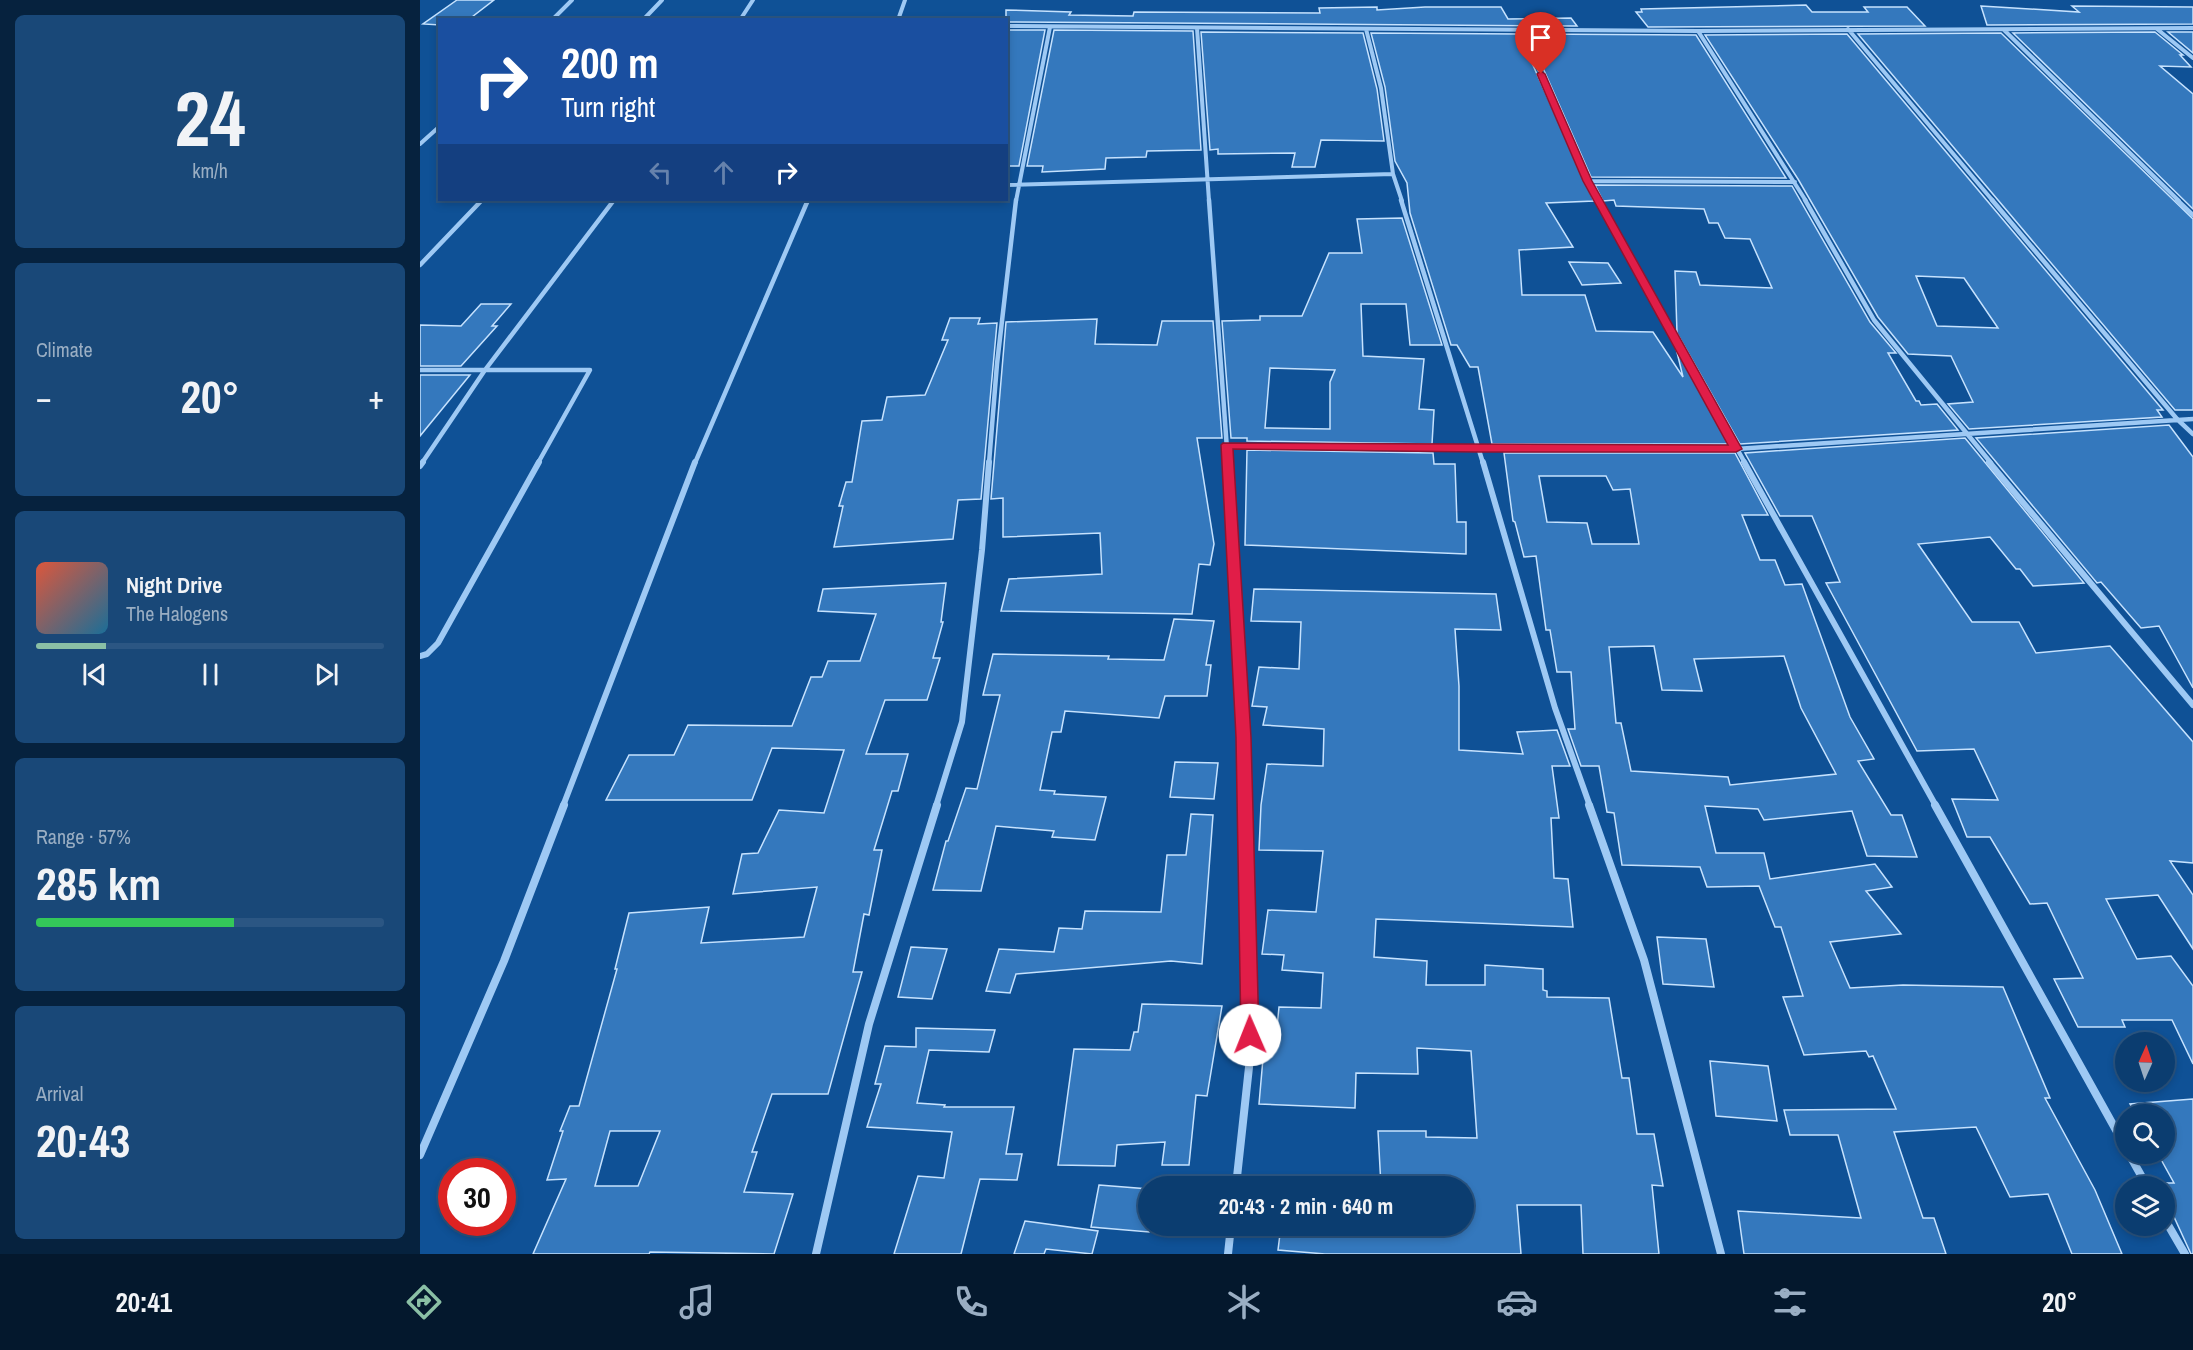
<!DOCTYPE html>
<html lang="en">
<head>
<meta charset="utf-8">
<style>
  :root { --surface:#0b3d70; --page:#194878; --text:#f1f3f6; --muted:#9aaec3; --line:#2b5683; --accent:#8abfa5 }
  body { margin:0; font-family:"Archivo Narrow",sans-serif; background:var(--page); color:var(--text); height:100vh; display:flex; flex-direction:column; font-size:22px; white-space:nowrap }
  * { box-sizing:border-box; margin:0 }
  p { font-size:20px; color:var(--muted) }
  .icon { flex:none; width:33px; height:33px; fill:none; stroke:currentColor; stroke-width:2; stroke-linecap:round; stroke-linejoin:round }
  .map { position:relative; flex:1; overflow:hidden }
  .side { display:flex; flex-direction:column; gap:15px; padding:15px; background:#06223e; width:420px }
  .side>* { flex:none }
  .guide { position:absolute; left:18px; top:18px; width:570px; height:183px; border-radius:0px; box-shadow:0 3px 9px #0003,0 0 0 2px var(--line); background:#1a4fa0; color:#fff; overflow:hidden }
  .needle { width:39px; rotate:3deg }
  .buttons { position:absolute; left:1695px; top:1032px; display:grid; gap:12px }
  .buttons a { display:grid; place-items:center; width:60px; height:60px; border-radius:50%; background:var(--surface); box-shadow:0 3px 9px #0003,0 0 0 2px var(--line); font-size:30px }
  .speed { position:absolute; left:18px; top:1158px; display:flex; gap:12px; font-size:30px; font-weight:700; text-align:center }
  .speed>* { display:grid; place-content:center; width:78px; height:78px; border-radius:50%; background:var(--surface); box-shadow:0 3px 9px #0003,0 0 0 2px var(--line); line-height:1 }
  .speed .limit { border:9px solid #d22; background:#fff; color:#111 }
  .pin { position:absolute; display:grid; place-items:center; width:51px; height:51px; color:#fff; margin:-62px -26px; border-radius:50% 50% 50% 0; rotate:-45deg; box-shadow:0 0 6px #0007 }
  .pin .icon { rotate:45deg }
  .me { position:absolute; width:66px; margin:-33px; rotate:359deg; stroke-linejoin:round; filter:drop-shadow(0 0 4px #0008) }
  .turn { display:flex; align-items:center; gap:21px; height:126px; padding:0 24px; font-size:27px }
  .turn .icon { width:78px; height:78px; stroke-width:2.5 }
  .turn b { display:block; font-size:42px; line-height:51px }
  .lanes { display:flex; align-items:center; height:57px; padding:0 24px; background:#0003; justify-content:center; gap:30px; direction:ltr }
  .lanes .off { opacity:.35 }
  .big { font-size:45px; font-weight:700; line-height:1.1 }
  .side .widget { flex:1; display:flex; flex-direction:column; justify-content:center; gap:9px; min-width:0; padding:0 21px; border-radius:9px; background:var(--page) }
  .side .dial { align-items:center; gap:0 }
  .dial b { font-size:78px; line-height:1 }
  .song { display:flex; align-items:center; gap:18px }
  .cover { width:72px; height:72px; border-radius:9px; background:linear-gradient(135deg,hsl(10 70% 55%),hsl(200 70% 35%)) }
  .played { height:6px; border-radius:3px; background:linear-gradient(90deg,var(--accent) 20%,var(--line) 20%) }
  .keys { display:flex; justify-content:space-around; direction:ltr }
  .heat { display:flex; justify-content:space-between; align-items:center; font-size:33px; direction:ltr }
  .charge { height:9px; border-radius:4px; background:linear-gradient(90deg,#34c759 57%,var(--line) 0) }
  .trip { position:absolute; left:718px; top:1176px; width:336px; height:60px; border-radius:30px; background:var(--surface); box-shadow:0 3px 9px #0003,0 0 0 2px var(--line); font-weight:700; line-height:60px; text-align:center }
  .dock { display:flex; height:96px; justify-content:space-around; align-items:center; background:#04182d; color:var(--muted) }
  .dock .icon { width:42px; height:42px }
  .dock .on { color:var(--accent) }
  .dock b { font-size:27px; color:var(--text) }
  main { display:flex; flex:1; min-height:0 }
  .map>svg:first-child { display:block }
  .building { fill:#3478bd; stroke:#c6e2fe; stroke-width:1.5; fill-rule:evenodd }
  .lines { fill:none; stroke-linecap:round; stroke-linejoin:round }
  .minor-far3 { stroke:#9ec9f4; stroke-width:4 }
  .minor-far2 { stroke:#9ec9f4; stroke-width:4.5 }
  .minor-far1 { stroke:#9ec9f4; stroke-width:6 }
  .minor { stroke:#9ec9f4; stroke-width:8 }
  .route { fill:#e11d48; stroke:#92132f; stroke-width:1.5 }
</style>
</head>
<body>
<main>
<section class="side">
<div class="widget dial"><b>24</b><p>km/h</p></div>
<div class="widget"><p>Climate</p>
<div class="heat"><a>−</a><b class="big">20°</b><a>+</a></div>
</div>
<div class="widget">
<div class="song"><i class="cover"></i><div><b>Night Drive</b><p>The Halogens</p></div></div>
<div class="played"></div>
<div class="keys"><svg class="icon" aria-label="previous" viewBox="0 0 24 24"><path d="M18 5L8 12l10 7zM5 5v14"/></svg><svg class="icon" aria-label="pause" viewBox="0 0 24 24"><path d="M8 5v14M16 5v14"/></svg><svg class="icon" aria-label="next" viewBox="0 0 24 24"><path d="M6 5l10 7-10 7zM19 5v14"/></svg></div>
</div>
<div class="widget"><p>Range · 57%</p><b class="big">285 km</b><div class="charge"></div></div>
<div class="widget"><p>Arrival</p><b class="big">20:43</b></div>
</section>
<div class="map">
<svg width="1773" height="1254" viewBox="0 0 1773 1254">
  <rect width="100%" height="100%" fill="#0f5196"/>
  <path class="building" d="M37,0H74L48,20H20V25L3,24Z
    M1386,5L1392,12H1448L1444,7H1487L1505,26L1228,27L1216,12H1222L1221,9Z
    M1561,6L1659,12L1652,6L1773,7V24L1567,25Z
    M957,7V10L1005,7H1081L1088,19L1151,18L1157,26L586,22V10L651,12L649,15L713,16L714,12L900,13L899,8Z
    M586,30H625L599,166H586Z
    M634,30L773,31L781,150L727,151L726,157L686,158L685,169L622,172L623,166H607Z
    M781,32L943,33L957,89L964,141L901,140L895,167H872L875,153L798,154V149L790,150Z
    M1735,32L1763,55H1760L1771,67L1740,66L1773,94V209L1593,33Z
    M1748,32H1773V53Z
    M951,33L1099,34L1174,201L1126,203L1153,247L1099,250L1102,295H1165L1176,331L1233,332L1263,377L1256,348L1310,444H1072L1058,367H1050L1037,345H1031L990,213L987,183L975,161L965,87Z
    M1581,33L1773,219V410H1755L1438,34Z
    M1108,34L1276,35L1366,178L1171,177Z
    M1427,34L1743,410H1737L1742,417L1549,429L1528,404L1553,402L1531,356L1488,354L1458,317L1378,179L1285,35ZM1496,276L1544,278L1578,328L1517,326Z
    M1175,185L1372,186L1450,322L1476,353H1468L1496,401H1499L1501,405L1517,404L1538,430L1320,444L1257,333L1255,271L1276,272L1280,285L1352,288L1330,239L1305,238L1298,223H1289L1284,209L1196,206L1194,200L1183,201Z
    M982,218L1022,345H990L986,304H941L943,356L1004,359L999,409L1014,410L1012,444L827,441V438H811L802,321L840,320V316H882L909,253H942L937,219ZM850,368L915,370L910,382V429L845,428Z
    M1149,262L1188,263L1201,283L1162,285Z
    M61,304H91L72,326H77L41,366H0V325L41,326Z
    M530,318H560L558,324L577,323L561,499L538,500L533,539L414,547L423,506H419L426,482H432L442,421L462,420L467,397L505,395L528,340H522Z
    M677,319L675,344L737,345L742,321H793L802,438H777L794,544L790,565L779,564L772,614L581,611L589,579L682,574L680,533L583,537V498L571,499L586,322Z
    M0,375H50L0,436Z
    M1749,425L1773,457V688L1739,626L1721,628L1681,582L1677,583L1556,438Z
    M1545,438L1664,583L1613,586L1600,569H1596L1570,537L1498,544L1552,622H1599L1616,653L1690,646L1773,742V863L1750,861L1773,895V949L1738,895L1686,899L1717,959L1751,956L1773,986V1064L1752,1020H1702L1705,1027H1658L1634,979L1663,978L1627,903L1610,904L1570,837H1547L1532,799L1578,800L1554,749L1497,751L1406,583L1420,582L1392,516H1360L1325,453Z
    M827,450L1013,453L1014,464H1035L1037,522H1046V554L825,545Z
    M1084,453H1315L1348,515H1322L1340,560H1355L1365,585L1382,584L1430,717L1454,759L1438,761L1471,815H1482L1497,857L1447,856L1432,811L1344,820L1338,809L1285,806L1296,853H1344L1350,879L1455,864L1472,887L1446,891L1481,934L1410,942L1430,988L1483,985L1583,987L1630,1098H1625L1675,1190L1702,1254H1652L1628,1194L1590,1197L1556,1127L1474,1132L1503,1218H1514L1526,1254H1324L1318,1211L1441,1218L1418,1135H1370L1364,1110L1476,1109L1453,1056L1449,1057L1446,1051L1384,1055L1363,997L1383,996L1361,927H1355L1339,886L1287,887L1280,867L1202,865L1194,813L1187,812L1179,766H1161L1148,729H1155L1151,672H1137L1130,630H1126L1116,556L1104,557L1095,522L1093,521ZM1119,476H1186L1193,490L1210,489L1219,544H1172L1167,523L1127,522ZM1234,646L1242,690L1282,691L1274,659L1364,656L1381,708L1416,774L1310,785L1308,777L1211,771L1201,723H1196L1189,647Z
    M526,583L521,622H523L513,658H520L507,700H465L446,754H488L478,791H472L454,850H462L449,915L444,914L433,972H442L408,1094H352L332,1152H337L324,1192L373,1194L354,1254L230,1252L229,1254H113L146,1179L127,1180L143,1131H140L150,1106H159L197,969H195L209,913L289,907L281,943L384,937L397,887L313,894L322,854L338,853L359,810L404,813L424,750L352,748L332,800H186L209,755H254L268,725L372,726L391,677H402L408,661H440L456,614L398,611L403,589ZM190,1131H240L218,1186H175Z
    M834,589L1076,594L1081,630L1035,629L1039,686V750L1103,754L1097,732L1137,730L1150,766H1132L1139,818H1131L1134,878L1148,879L1153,927L956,919L954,957L1007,961L1006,985H1065V965L1123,969V990L1127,991V997L1189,998L1202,1078H1209L1217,1134H1234L1243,1186L1232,1185L1239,1254H1163L1161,1205H1097L1101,1254H905L858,1250L861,1226H1044V1186H961L958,1131H1006V1137L1057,1138L1051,1051L997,1048L998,1074L936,1073L935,1108L839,1104L844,1047H855L859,1007L901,1008L903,973L862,970L864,955L842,954L848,910L896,912L903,851L839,850L841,805L847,764L903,766L904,729L843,725L847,707L832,706L839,667L879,669L881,622L831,621Z
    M754,619L794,621L786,665H791L787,696H745L739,718L645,711L641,732H632L620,790L635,791L634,794L686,797L675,840L632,837L634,831L576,826L561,891L513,890L526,841H528L546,788L557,789L580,695H563L573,654L689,656L688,659L744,660Z
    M755,762L798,763L794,799L750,797Z
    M771,814L793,815L782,964L751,961L596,974L590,993L566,991L579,949L634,952L639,928L662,929L665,911L741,912L747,855H766Z
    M1237,937L1286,939L1294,987L1243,984Z
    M491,947L527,949L512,999L478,997Z
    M722,1004L802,1006L787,1096L776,1095L769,1165H742L745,1142L697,1145L695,1166L638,1165L654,1049L710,1050L714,1032H718Z
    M496,1028L575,1030L569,1052L509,1050L497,1103L525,1105L524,1107H594L586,1154H602L597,1180L560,1179L541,1254H474L498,1176L524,1178L532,1132L447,1127L461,1084H455L465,1046L496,1047Z
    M1290,1061L1348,1066L1357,1121L1296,1116Z
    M1773,1099V1254H1771L1744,1195V1186H1740L1739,1183H1754L1738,1154H1744V1114H1716L1710,1104Z
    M679,1185L729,1189V1232L671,1227Z
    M605,1221L678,1231L672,1254L626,1249L624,1254H594Z"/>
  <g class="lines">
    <path class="minor-far3" d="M132,20L152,0
      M223,20L242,0
      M320,20L333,0
      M478,20L485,0
      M586,26L1278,31L1773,28
      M777,28L789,201
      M946,29L961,88L973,174L982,201
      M1428,29L1573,201
      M1737,29L1773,58
      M1584,30L1759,201
      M1102,31L1168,181L1179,201
      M1278,31L1386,201
      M0,144L20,126
      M1168,181L1375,182
      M586,185L973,174
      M596,201L630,27"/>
    <path class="minor-far2" d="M789,200L808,463
      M981,200L1063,463
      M1178,200L1325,463
      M1385,200L1454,320L1571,463
      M1572,200L1757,419L1773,434
      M1757,200L1773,215
      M0,265L62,200
      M0,370H170L118,463
      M807,445L1059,449H1316L1773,419
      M2,463L65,370L194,200
      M275,463L388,200
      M569,463L577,364L596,200"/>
    <path class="minor-far1" d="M808,462L824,737L825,806
      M1063,462L1135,708L1170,806
      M1324,462L1516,806
      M1569,462L1773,705
      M0,466L3,462
      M0,656L7,654L18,643L119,462
      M143,806L275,462
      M516,806L542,722L562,550L569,462"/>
    <path class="minor" d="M1169,805L1224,960L1301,1254
      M1515,805L1706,1148
      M1709,1154L1727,1186
      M0,1155L84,961L144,805
      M816,1186L830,1058L825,805
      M1744,1218L1765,1254
      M396,1254L449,1024L517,805
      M808,1254L811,1226"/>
  </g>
  <path class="route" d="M1121,71L1125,74L1172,181L1322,449L1316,452H1059L813,449L831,737L839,1035L836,1040L830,1042L823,1040L821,1035L816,737L801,445L803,443L1308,445L1163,181L1117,74Z"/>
</svg>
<div class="buttons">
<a><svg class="needle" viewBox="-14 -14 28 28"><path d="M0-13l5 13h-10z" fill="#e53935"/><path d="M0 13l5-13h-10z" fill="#9aaec3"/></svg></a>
<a><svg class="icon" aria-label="search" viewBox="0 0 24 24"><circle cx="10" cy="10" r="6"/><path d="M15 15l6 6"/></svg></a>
<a><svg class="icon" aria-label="layers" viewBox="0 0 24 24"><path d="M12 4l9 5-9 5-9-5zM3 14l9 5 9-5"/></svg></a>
</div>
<div class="speed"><div class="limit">30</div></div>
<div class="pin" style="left:1121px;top:74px;background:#d93025"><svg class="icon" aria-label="arrive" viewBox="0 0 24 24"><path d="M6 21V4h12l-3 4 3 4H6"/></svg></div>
<svg class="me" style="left:830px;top:1035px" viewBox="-20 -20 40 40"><circle r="19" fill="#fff"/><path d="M0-13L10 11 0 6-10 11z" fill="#e11d48"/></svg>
<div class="trip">20:43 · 2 min · 640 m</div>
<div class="guide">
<div class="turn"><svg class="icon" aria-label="right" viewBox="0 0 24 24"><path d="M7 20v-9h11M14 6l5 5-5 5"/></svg><div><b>200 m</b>Turn right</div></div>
<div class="lanes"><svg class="icon off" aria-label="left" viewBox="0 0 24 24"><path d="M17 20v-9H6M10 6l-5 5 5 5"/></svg><svg class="icon off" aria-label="ahead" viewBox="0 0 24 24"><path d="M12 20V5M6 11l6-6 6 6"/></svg><svg class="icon" aria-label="right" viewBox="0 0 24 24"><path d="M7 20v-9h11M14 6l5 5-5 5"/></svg></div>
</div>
</div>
</main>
<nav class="dock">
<b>20:41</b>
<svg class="icon on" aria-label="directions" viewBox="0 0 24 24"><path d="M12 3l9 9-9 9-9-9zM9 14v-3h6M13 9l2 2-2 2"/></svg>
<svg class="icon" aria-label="music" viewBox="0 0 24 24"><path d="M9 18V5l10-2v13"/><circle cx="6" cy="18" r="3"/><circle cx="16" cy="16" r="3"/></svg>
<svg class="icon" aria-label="phone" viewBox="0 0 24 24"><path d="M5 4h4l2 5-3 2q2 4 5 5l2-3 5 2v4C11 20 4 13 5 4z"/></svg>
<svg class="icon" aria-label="climate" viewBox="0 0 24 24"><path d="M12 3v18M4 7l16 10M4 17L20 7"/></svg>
<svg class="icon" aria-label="car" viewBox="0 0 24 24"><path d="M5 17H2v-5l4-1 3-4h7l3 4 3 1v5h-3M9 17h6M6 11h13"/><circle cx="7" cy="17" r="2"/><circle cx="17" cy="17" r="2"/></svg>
<svg class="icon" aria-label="filters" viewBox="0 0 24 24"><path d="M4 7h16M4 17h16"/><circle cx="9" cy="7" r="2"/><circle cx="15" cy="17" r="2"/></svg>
<b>20°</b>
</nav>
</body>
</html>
